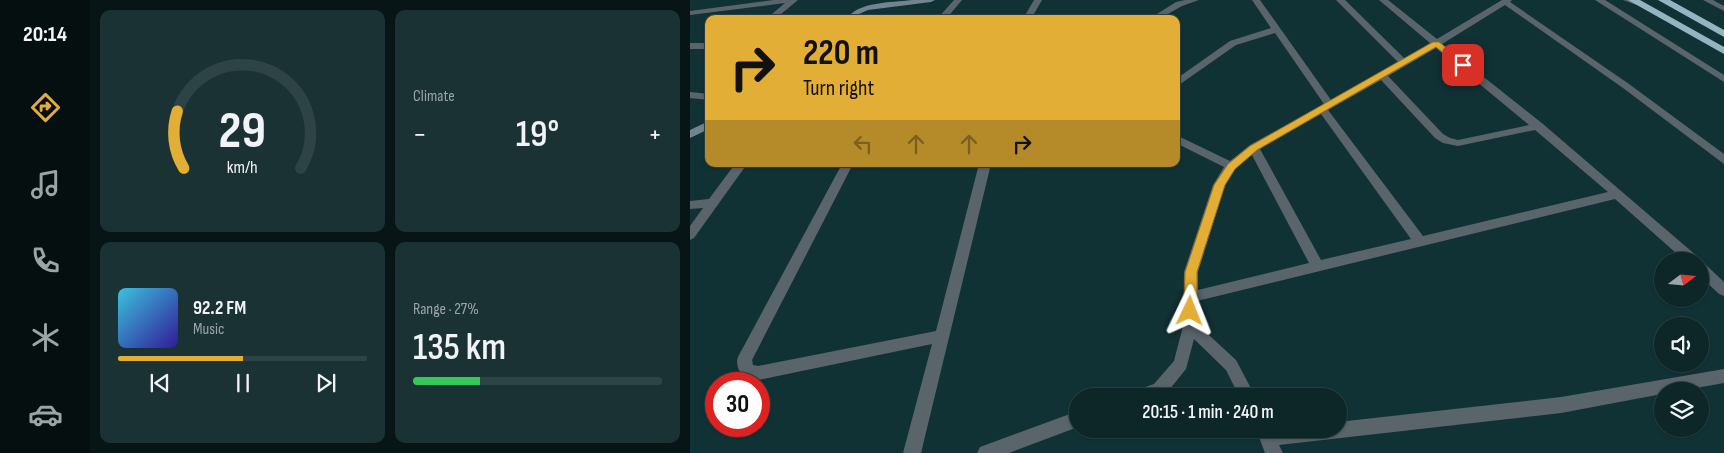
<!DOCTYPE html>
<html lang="en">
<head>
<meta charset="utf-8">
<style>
  :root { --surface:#0d2628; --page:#1b3234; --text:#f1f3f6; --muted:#9aa5a8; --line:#2d4345; --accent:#e3ae35 }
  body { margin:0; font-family:"Sofia Sans Condensed",sans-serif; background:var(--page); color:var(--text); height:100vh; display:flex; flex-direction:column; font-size:19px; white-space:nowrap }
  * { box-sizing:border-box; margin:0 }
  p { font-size:16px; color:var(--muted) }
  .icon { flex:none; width:28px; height:28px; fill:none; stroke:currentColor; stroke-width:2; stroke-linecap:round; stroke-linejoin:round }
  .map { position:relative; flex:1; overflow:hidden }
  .sheet { display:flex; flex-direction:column; gap:10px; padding:10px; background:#071516; width:600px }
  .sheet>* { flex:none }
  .guide { position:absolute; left:15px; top:15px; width:475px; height:152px; border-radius:10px; box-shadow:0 1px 4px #0004,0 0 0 1px var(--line); background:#e3ae35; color:#111; overflow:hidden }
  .needle { width:32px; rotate:74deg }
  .tools { position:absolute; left:964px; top:252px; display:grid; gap:10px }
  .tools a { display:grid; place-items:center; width:55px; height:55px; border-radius:50%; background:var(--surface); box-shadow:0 1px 4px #0004,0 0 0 1px var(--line); font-size:25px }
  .speed { position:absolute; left:15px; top:372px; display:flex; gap:10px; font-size:25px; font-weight:700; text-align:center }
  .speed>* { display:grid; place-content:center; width:65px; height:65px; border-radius:50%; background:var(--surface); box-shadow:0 1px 4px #0004,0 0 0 1px var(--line); line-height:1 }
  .speed .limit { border:8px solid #d22; background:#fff; color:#111 }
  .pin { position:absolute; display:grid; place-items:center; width:42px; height:42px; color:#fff; margin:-21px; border-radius:10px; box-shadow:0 2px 8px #0006 }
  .me { position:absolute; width:55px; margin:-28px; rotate:2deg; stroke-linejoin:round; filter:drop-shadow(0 0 4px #0008) }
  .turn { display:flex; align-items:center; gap:18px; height:105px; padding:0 15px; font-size:22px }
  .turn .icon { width:65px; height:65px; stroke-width:2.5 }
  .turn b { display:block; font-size:35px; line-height:42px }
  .lanes { display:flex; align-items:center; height:48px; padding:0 15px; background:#0003; justify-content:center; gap:25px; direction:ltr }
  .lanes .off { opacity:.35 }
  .big { font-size:38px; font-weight:600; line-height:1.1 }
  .sheet .card { flex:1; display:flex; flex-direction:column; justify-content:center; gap:8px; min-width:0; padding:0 18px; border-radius:10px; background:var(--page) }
  .sheet .dial { align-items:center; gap:0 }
  .dial svg { height:130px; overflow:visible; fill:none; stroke:var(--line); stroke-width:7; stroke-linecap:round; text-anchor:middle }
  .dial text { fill:var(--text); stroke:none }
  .song { display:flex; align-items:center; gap:15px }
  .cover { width:60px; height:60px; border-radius:8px; background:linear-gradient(135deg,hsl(190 70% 55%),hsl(250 70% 35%)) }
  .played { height:5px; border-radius:2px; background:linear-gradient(90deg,var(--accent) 50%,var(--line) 50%) }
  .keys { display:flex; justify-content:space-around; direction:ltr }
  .heat { display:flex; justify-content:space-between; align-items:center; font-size:28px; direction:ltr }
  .charge { height:8px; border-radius:4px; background:linear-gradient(90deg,#34c759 27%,var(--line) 0) }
  .sheet .tiles { flex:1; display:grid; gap:10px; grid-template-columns:repeat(2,1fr) }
  .trip { position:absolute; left:379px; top:388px; width:278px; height:50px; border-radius:25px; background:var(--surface); box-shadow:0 1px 4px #0004,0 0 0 1px var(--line); font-weight:600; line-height:50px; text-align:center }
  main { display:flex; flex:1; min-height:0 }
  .menu { display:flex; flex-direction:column; width:90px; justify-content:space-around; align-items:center; background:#050f10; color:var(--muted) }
  .menu .icon { width:35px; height:35px }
  .menu .active { color:var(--accent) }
  .menu b { font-size:22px; color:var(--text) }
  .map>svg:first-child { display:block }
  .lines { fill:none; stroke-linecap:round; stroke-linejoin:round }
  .lane { fill:#59656b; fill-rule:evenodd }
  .street { fill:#59656b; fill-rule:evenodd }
  .secondary { fill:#72858f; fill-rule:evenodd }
  .highway { fill:#96b3c2; fill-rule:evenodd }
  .route { fill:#e3ae35; stroke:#947122 }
</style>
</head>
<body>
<main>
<nav class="menu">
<b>20:14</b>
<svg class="icon active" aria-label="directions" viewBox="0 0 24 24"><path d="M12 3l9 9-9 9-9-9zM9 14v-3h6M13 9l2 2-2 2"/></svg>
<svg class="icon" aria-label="music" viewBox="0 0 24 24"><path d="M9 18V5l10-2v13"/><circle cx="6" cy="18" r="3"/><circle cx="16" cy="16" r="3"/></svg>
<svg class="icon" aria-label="phone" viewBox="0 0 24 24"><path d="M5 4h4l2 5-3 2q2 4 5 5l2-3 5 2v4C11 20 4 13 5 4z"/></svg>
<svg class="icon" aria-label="climate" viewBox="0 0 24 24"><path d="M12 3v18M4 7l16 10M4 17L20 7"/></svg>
<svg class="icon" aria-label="car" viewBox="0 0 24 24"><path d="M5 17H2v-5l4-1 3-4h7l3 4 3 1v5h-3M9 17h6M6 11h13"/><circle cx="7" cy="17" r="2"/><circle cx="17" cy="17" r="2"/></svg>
</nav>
<section class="sheet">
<div class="tiles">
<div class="card dial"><svg viewBox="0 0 100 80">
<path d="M14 69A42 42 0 1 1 86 69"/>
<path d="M14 69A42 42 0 0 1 10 34" stroke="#e3ae35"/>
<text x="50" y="56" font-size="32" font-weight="700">29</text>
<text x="50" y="72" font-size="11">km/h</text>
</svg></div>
<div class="card"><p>Climate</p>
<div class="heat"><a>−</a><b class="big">19°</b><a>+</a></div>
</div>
<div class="card">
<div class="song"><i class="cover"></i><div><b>92.2 FM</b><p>Music</p></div></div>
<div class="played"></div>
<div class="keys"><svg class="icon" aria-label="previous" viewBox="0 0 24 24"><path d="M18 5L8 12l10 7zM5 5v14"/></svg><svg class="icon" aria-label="pause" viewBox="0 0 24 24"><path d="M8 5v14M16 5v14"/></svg><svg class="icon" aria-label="next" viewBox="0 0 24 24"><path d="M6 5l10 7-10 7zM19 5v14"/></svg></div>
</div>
<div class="card"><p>Range · 27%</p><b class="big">135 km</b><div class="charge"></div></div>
</div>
</section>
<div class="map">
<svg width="1034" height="453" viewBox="0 0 1034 453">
  <rect width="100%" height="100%" fill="#113235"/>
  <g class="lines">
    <path class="lane" d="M933,0H942L955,5L952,7Z"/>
    <path class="street" d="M84,0H108L85,19H76L95,3L0,15V11Z
      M264,0H272L256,19H247Z
      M344,0H352L341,19H333Z
      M495,0H509L492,6L469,19H459L486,2Z
      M562,0H570L641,100L708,62L646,0H655L715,59L740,43L689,0H698L747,39L812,0H822L820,2L939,84L1034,154V164L933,88L815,5L752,44L853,124L1008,257L1009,261H995L925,199L507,301V324L546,360L565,396H549L536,370L504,339L496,369L475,395L442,396L444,391L464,384L484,361L493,326L494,272L523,185L534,167L486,143V135L540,161L560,145L634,104L585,33L546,45L486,87V79L540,41L581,28ZM746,48L839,125L768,140L760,138L753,134L698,76ZM691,80L745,138L753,143L768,146L845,130L918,192L733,236L638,110ZM631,114L721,239L631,260L570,149ZM562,155L619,263L508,290V272L535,185L545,169Z
      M905,0H915L1034,75V82Z
      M1013,0H1023L1034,6V11Z
      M0,43H19V49H0Z
      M0,92L19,94V100L0,98Z
      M45,164H57L4,238L0,240V226L13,208L0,209V201L19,199Z
      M152,164H163L62,360L63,365L68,366L246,331L289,164H301L231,453H213L242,344L68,380L52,376C48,369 45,362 49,355Z
      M1010,263L1015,264L1034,282V296L1029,294L1010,276Z
      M1034,369V383L989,391H972V394L871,413L589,445L593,453H575L566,429H648V422L871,397Z
      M388,411V427L319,453H287L290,447Z"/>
    <path class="secondary" d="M222,0H245L241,2L178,10L169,14L165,19H156C170,1 200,3 222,0Z
      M19,121V129L0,138V130Z"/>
    <path class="highway" d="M938,0H950L1034,47V54Z
      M968,0H980L1034,30V37Z"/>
  </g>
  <path class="route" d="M743,42H749L776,63V67H770L746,47L567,150L545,169L535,185L507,272V311L505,315L500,317L496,315L494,311L495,272L524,185L538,164L560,146Z"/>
</svg>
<div class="tools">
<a><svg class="needle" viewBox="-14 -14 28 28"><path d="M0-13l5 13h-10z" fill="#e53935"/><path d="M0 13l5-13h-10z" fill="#9aa5a8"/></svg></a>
<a><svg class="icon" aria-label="sound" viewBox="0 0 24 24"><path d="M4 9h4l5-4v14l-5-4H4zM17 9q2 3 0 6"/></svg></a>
<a><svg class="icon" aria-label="layers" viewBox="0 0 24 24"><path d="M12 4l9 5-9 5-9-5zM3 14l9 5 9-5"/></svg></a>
</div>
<div class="speed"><div class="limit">30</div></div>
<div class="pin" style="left:773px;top:65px;background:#d93025"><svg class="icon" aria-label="arrive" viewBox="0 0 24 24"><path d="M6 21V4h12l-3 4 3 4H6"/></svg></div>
<svg class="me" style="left:500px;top:311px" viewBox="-20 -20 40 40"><path d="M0-17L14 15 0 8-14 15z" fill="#e3ae35" stroke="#fff" stroke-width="4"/></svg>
<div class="trip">20:15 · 1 min · 240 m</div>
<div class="guide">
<div class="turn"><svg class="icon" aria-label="right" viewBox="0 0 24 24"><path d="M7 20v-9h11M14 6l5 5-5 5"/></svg><div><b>220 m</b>Turn right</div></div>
<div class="lanes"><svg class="icon off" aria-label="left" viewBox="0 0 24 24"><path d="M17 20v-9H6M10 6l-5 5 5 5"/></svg><svg class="icon off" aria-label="ahead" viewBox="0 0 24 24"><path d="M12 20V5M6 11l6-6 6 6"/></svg><svg class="icon off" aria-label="ahead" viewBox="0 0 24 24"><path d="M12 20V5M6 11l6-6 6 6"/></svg><svg class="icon" aria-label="right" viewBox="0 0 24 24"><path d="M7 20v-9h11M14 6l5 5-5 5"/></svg></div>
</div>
</div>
</main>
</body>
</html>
